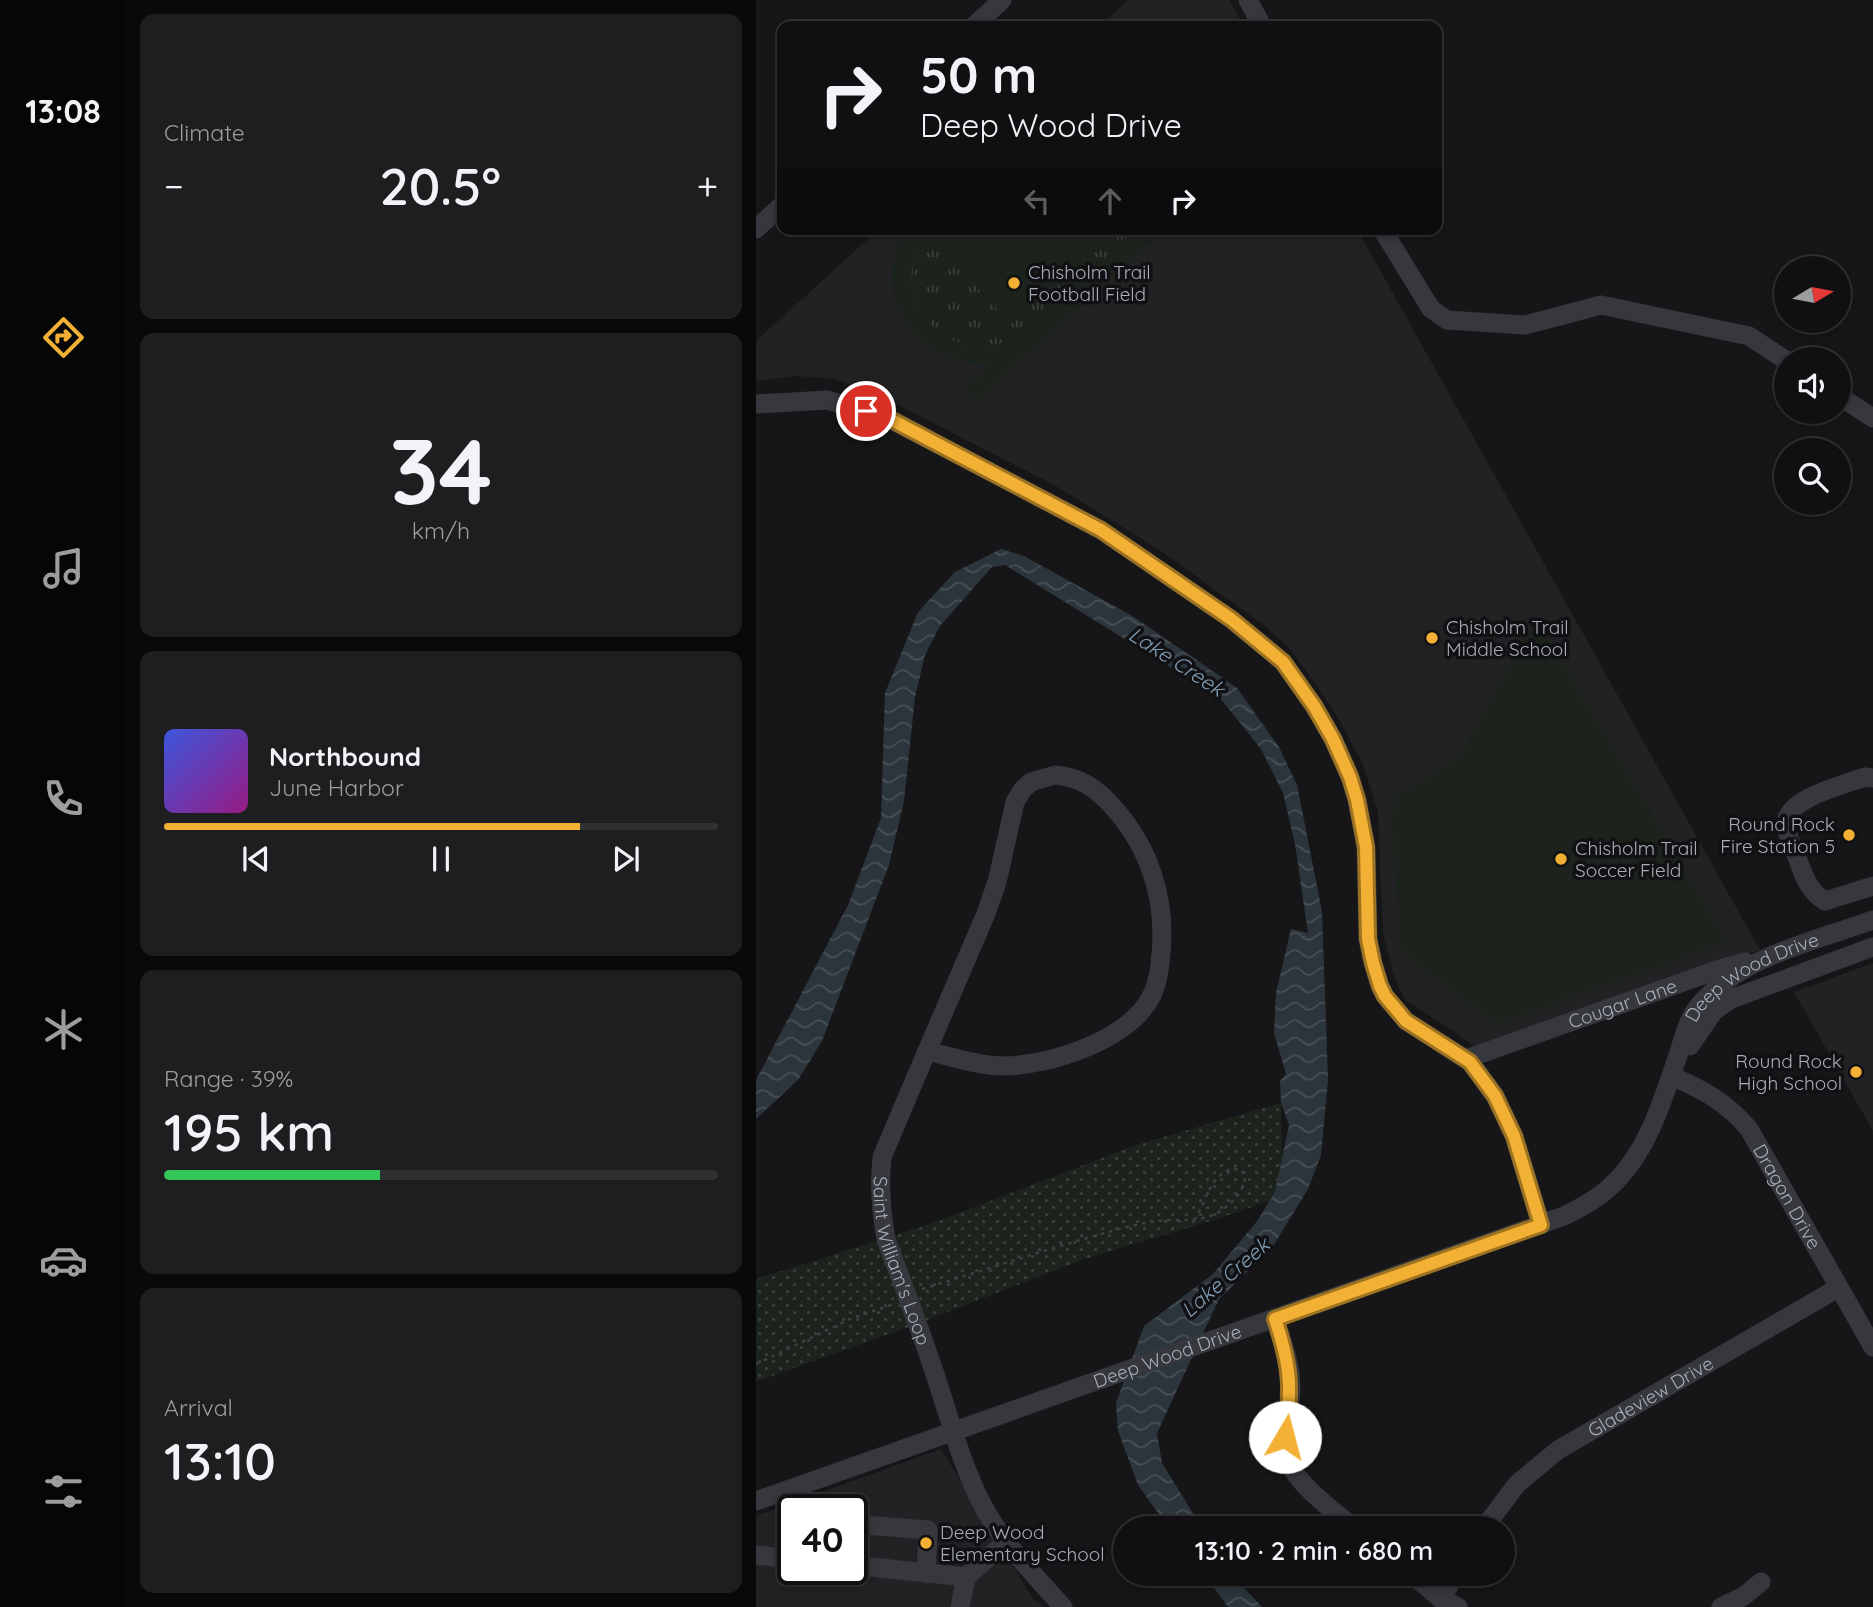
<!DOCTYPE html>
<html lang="en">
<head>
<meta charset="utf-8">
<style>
  :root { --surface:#101012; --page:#1e1e20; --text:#f1f3f6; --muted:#9c9d9f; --line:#303032; --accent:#f2b134 }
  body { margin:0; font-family:Quicksand,sans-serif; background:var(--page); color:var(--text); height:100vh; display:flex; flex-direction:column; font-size:26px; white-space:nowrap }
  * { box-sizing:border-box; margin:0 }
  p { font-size:23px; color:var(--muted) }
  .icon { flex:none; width:38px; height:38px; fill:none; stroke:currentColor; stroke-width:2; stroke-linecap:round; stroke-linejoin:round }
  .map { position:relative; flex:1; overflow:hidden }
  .details { display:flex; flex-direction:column; gap:14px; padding:14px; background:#09090a; width:630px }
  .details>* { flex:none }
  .banner { position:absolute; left:21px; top:21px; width:665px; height:214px; border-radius:14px; box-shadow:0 4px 10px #0003,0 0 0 2px var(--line); background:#101012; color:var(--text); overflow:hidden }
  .needle { width:46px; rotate:80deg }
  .tools { position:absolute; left:1018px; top:256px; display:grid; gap:14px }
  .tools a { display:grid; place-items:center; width:77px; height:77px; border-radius:50%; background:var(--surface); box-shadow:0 4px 10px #0003,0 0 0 2px var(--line); font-size:35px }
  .speed { position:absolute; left:21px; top:1494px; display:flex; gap:14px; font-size:35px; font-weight:700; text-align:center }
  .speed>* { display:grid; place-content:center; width:91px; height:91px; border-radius:50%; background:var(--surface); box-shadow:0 4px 10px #0003,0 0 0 2px var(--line); line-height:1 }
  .speed .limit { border:4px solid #111; border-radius:10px; background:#fff; color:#111 }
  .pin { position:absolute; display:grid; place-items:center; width:60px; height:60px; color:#fff; margin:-30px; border:4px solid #fff; border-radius:50%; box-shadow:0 2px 7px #0007 }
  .me { position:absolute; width:77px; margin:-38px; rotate:8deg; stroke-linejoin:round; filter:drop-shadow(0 0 5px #0008) }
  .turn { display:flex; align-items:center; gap:24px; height:147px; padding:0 28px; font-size:32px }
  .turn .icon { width:91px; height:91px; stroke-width:2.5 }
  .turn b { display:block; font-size:49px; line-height:60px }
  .lanes { display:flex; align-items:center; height:66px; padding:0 28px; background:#0003; justify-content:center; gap:35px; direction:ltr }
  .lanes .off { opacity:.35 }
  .big { font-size:52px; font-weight:600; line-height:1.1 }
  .details .card { flex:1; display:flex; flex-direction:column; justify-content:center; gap:10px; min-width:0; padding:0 24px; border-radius:14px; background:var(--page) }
  .details .dial { align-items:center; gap:0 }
  .dial b { font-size:91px; line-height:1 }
  .song { display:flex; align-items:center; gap:21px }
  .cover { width:84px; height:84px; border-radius:10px; background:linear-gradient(135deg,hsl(230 70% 55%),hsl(310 70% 35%)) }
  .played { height:7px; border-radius:4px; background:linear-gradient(90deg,var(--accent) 75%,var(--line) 75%) }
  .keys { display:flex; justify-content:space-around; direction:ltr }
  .heat { display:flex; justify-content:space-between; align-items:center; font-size:38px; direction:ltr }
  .charge { height:10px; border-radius:5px; background:linear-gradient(90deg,#34c759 39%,var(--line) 0) }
  .trip { position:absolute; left:357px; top:1516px; width:402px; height:70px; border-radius:35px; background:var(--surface); box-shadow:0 4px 10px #0003,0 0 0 2px var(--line); font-weight:600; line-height:70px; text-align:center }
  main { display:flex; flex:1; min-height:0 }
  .menu { display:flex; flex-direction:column; width:126px; justify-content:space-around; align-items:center; background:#060607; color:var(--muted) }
  .menu .icon { width:49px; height:49px }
  .menu .current { color:var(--accent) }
  .menu b { font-size:32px; color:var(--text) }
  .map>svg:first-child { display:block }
  .built { fill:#222225; fill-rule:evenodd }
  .grass { fill:url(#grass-tufts) }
  .park { fill:url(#park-dots) }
  .garden { fill:#1c231d }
  .water { fill:url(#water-waves) }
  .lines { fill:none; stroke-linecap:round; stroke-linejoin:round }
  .path { stroke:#3d3f44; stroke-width:2.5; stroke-dasharray:3.5 5; stroke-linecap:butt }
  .minor { stroke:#37383d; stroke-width:19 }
  .route-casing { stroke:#9d7322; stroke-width:18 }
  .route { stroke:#f2b134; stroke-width:12 }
  .poi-dot { fill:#f2b134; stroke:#111113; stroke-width:2.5 }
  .labels { text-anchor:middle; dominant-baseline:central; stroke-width:7; stroke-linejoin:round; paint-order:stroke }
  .poi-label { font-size:19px; fill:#a8adb8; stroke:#111113; text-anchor:start }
  .street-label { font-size:19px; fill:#a8adb8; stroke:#111113 }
  .water-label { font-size:21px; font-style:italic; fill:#7f9bb3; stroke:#111113 }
</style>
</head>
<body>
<main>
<nav class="menu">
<b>13:08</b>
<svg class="icon current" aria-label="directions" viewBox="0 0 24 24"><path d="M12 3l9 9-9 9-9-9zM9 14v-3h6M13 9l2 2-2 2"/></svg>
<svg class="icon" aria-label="music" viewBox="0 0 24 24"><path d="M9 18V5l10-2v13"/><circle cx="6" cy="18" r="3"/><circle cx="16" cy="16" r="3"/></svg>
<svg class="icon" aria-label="phone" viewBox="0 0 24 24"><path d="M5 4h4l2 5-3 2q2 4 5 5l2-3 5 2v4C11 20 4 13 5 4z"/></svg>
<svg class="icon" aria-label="climate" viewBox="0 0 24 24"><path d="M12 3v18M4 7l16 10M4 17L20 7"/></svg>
<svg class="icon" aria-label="car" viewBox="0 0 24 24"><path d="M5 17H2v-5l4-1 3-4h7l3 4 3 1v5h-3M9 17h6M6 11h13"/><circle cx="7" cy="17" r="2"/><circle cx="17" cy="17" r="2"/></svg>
<svg class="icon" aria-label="filters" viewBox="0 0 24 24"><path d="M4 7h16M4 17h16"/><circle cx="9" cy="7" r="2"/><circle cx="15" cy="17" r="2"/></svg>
</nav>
<section class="details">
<div class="card"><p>Climate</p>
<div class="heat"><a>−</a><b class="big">20.5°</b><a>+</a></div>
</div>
<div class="card dial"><b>34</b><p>km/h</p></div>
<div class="card">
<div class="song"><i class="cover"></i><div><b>Northbound</b><p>June Harbor</p></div></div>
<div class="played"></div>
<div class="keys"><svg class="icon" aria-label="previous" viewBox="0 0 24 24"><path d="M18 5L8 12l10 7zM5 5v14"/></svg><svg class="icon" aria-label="pause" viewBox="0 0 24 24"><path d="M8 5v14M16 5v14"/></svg><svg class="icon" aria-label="next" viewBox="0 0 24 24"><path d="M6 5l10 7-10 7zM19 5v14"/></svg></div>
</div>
<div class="card"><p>Range · 39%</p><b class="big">195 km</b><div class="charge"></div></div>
<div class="card"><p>Arrival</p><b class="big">13:10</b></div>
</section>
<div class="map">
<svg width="1117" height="1607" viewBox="0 0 1117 1607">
  <defs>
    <pattern id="grass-tufts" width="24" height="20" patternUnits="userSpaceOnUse" patternTransform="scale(1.75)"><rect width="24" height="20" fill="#1c231d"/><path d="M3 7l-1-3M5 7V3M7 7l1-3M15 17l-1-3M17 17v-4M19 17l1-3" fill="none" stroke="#3a403c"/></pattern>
    <pattern id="park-dots" width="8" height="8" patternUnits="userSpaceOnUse" patternTransform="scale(1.75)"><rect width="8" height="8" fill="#1c231d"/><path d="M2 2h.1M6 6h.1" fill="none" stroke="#3a403c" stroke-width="1.8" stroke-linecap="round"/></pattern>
    <pattern id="water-waves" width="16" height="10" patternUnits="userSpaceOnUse" patternTransform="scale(1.75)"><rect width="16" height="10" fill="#2c353c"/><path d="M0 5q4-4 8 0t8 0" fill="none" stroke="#485056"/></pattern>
  </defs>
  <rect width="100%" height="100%" fill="#161618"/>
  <path class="built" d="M372,0H473L488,26H344Z
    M123,229H601L1004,950L721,1049L702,1034L649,1000L637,973L627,934L622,813L607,764L579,713L556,679L535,650L509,626L408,553L300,486L124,396L79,379L40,376L0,381V341Z
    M1117,963V1131L1038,992Z
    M185,1449L276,1597L288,1607H0V1516ZM37,1510H96V1570H37Z"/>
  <path class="grass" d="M171,229H381L265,335C192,375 124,298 171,229Z"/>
  <path class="park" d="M525,1103L527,1196L467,1217L326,1260L161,1324L0,1382V1279L174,1224L380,1145Z"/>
  <path class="garden" d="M148,229H171C122,297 193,375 265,335L381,229H409L221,402L208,388L233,365C159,365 113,297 148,229Z
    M195,229H357L255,324L180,243Z
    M780,616L972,942L740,1025L645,952L635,816L640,801L638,797L703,757Z"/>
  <path class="water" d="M245,549L268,556L378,617L481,688L523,747L541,785L566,911L572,1080L565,1155L552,1189L516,1248L463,1299L401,1433L406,1463L446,1528H413L382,1485L362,1431L360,1403L388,1326L457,1274L502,1220L519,1192L533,1125L525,1103L524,1081L530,1074L518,1033L520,993L535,929L552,933L539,844L527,793L505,749L464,698L249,565L236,567L184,626L169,655L159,697L148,801L133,865L66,1041L42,1080L0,1119V1080L92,905L125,818L129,693L162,612L199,572Z
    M447,1573H474L506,1607H472Z"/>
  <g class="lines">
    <path class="path" d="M166,1289C236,1268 305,1244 375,1226C384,1224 393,1222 401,1221C419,1219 437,1222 454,1216C471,1210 490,1192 489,1173L477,1168C451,1178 452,1199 439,1219
      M0,1364L94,1319L138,1304"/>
    <g class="minor">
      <path d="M492,0L506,26"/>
      <path d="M218,26L246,0"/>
      <path d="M0,229L26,205"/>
      <path d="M626,229L675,309L691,320L769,325L845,305L993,336L1031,361"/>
      <path d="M1083,396L1117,418"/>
      <path d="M0,404L71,400L130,417L345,530L475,619L527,662L558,706L577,739L594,777L601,800L610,847L612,939L617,963L624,986L629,996L650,1021L714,1062L739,1096L758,1136L785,1225"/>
      <path d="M299,775C325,777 341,789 357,807C394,848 410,899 405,954C404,968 402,982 396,995C374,1040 295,1065 249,1066C223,1066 196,1057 171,1051L229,916L241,882L259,802L267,789L275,782Z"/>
      <path d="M1117,778L1109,777C1088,785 1028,798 1030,826C1031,835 1037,848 1041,857C1047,874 1053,892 1069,901L1117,886"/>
      <path d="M934,1046L958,1011L975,999L1117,947"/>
      <path id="s1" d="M171,1051L126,1157C123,1185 125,1212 130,1239C149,1291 170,1343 186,1396C200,1440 214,1490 241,1529C260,1557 285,1582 307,1607"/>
      <path id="s2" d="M710,1059L961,970L989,962"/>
      <path id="s3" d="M915,1076C948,1090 970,1102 993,1129L1117,1347"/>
      <path d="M519,1319C526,1341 535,1364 535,1388C535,1411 522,1441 533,1463C544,1487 578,1511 598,1528"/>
      <path id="s4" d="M0,1501L808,1216C826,1207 843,1198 857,1184C890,1153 906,1103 920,1061C927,1042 931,1018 945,1003C989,955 1059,941 1117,920"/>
      <path d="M96,1524L172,1530L170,1573"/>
      <path id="s5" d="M728,1528L761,1484L802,1450L1082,1288"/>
      <path d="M0,1555L37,1559"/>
      <path d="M96,1565L210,1577"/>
      <path d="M654,1573L685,1599L702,1607"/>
      <path d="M685,1599L701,1573"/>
      <path d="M204,1607L210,1577L250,1542"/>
      <path d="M965,1607L988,1596L1005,1582"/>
    </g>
  </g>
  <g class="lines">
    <g class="route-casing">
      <path id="route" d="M110,411L130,417L345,530L475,619L527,662L558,706L577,739L594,777L601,800L610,847L612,939L617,963L624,986L629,996L650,1021L714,1062L739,1096L758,1136L785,1225L519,1319C535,1367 536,1388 529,1437"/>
    </g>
    <use href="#route" class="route"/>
  </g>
  <g class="poi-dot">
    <circle cx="258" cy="283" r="7"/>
    <circle cx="676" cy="638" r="7"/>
    <circle cx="1093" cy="835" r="7"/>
    <circle cx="805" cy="859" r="7"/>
    <circle cx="1100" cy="1072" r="7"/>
    <circle cx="170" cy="1543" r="7"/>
  </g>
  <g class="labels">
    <g class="poi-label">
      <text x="272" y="272">Chisholm Trail<tspan x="272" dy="22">Football Field</tspan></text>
      <text x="690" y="627">Chisholm Trail<tspan x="690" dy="22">Middle School</tspan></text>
      <text x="1079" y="824" text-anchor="end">Round Rock<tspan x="1079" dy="22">Fire Station 5</tspan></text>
      <text x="819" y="848">Chisholm Trail<tspan x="819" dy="22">Soccer Field</tspan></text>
      <text x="1086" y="1061" text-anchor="end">Round Rock<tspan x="1086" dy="22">High School</tspan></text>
      <text x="184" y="1532">Deep Wood<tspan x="184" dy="22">Elementary School</tspan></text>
    </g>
    <g class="street-label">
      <text stroke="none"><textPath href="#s4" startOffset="1176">Deep Wood Drive</textPath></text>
      <text stroke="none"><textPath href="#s2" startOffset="166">Cougar Lane</textPath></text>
      <text stroke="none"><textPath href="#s3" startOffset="173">Dragon Drive</textPath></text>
      <text stroke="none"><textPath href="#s1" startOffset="222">Saint William's Loop</textPath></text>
      <text stroke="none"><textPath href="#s4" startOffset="436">Deep Wood Drive</textPath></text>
      <text stroke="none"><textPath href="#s5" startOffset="215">Gladeview Drive</textPath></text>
    </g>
    <g class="water-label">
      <text transform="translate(421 661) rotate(33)">Lake Creek</text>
      <text transform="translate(469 1277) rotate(-41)">Lake Creek</text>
    </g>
  </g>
</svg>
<div class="tools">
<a><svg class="needle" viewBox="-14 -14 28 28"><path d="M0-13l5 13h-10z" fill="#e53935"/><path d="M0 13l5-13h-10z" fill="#9c9d9f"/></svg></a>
<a><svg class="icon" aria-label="sound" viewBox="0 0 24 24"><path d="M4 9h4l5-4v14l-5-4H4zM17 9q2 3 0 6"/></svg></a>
<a><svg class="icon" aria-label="search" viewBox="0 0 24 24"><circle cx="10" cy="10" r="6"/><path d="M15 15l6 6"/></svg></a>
</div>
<div class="speed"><div class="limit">40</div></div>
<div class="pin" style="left:110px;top:411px;background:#d93025"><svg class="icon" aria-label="arrive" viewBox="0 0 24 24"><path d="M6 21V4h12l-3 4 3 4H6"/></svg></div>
<svg class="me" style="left:529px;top:1437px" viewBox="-20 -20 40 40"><circle r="19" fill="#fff"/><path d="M0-13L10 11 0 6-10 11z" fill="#f2b134"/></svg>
<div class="trip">13:10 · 2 min · 680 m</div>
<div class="banner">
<div class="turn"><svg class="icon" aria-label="right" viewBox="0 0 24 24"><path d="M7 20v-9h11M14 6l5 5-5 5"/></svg><div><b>50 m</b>Deep Wood Drive</div></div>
<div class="lanes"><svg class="icon off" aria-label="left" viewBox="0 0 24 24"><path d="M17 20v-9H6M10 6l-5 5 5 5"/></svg><svg class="icon off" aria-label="ahead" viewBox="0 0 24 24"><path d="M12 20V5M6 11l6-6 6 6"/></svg><svg class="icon" aria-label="right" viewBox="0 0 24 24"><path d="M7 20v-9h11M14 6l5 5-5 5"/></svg></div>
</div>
</div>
</main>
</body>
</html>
